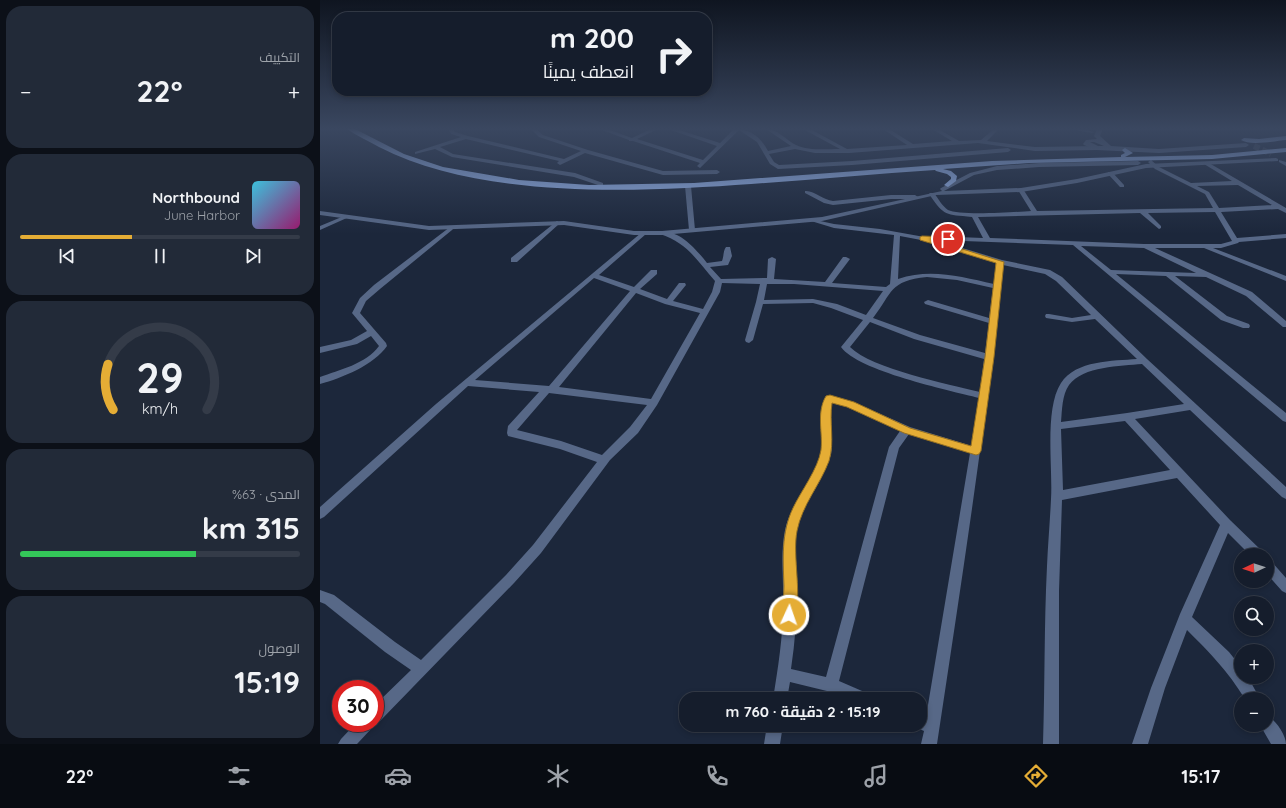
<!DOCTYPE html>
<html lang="ar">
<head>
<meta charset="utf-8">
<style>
  :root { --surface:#151d2c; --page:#222a38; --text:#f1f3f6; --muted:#9da2a9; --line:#343b48; --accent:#e5ad35 }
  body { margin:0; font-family:Quicksand,Cairo,sans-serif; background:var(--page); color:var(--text); direction:rtl; height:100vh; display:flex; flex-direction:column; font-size:15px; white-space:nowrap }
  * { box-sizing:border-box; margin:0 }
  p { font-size:13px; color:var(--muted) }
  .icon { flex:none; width:22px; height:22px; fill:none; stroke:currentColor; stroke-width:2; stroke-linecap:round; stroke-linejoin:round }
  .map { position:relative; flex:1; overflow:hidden; direction:ltr }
  .details { display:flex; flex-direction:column; gap:6px; padding:6px; background:#0c1018; width:320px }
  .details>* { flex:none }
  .hud { position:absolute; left:12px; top:12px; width:380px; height:84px; border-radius:16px; box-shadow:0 2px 6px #0003,0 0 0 1px var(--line); direction:rtl; background:#151d2c; color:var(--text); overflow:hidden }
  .needle { width:26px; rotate:266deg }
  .buttons { position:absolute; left:914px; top:548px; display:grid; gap:8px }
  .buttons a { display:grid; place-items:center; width:40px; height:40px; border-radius:50%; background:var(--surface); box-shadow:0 2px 6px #0003,0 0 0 1px var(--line); font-size:20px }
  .speed { position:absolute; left:12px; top:680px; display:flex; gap:8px; font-size:20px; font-weight:700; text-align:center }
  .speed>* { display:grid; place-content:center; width:52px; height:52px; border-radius:50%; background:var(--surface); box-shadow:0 2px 6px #0003,0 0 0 1px var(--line); line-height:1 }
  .speed .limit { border:6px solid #d22; background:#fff; color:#111 }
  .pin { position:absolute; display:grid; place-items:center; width:34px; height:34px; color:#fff; margin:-17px; border:2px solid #fff; border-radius:50%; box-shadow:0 1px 4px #0007 }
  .me { position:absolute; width:44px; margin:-22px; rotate:3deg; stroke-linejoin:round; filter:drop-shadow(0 0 3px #0008) }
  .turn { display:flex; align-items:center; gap:14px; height:84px; padding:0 12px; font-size:18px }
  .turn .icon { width:52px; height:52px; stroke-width:2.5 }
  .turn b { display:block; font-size:28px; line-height:34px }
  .big { font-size:30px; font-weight:700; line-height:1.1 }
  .details .tile { flex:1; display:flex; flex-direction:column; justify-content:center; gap:6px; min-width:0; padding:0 14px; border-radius:16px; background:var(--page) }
  .details .dial { align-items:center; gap:0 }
  .dial svg { height:104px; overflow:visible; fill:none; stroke:var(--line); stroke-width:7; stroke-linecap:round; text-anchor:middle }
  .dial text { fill:var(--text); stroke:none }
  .song { display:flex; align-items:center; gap:12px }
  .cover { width:48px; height:48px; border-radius:6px; background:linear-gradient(135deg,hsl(190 70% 55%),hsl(320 70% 35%)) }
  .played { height:4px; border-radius:2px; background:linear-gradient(90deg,var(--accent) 40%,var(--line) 40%) }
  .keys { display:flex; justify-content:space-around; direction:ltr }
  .heat { display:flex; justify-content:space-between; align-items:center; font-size:22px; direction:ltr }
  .charge { height:6px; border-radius:3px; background:linear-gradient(90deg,#34c759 63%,var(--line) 0) }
  .trip { position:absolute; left:359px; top:692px; width:248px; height:40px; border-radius:16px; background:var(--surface); box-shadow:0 2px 6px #0003,0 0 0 1px var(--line); font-weight:700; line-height:40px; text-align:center; direction:rtl }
  .tab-bar { display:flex; height:64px; justify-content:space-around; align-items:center; background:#080c12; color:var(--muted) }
  .tab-bar .icon { width:28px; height:28px }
  .tab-bar .current { color:var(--accent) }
  .tab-bar b { font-size:18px; color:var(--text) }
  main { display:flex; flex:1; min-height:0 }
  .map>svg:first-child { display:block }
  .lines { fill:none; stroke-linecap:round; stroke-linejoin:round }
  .tertiary-tunnel { stroke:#3b4558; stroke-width:6; stroke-dasharray:6 3; stroke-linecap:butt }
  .minor { fill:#576887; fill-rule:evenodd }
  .tertiary { fill:#576887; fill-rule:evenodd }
  .trunk { fill:#97b6ee; fill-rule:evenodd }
  .route { fill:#e5ad35; stroke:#957022 }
</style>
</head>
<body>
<main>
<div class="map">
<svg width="966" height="744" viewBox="0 0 966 744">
  <rect width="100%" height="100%" fill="#1c273b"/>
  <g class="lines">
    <path class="tertiary-tunnel" d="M934,146L951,154"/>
    <path class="minor" d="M128,129H133L135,132L148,136L244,159L261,151L219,137L211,129H216L223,135L268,150L343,171L397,170L400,172L397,174L343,175L265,153L240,165L237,163L239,161L146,139L120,147L133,154L255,173L283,183V185L281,186L254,177L132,157L115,149L95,154V152L141,137L131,134Z
      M279,129H287L312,138L331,129H338L317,139L383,160L397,146L348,129H356L400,143L414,129C430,129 440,136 448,151L471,146L446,129C458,129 466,140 476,145C489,151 506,149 520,149L483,129H490L527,149L587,145L563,129H569L593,144L632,141L612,129H618L639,141L661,140L674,129H679L667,141L715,147L777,146L780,148L777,150L715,151L658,143L529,153H495L475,149L449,154L454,162L459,165L532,161L688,148L691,150L688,152L532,165L458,169L450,164L437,142L419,130L380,168L377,166L380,163L313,141H309V140Z
      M530,129H548L546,130Z
      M749,129H764L774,132L772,133Z
      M809,129H877L875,130Z
      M831,160L839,167L871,183L912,181L884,164L889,163L966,208V213L958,209L901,212L917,238L966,234V238L919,242L918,243L901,248H893L966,276V281L884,248H835L932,292L966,321V327H963L926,296L886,277L855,276L907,316L929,324L930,326L929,328H923L901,320L846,276L796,274L966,413V422L963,421L753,245L616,240L682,260L730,270L742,277L827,359L966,487V499L962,497L870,410L815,419L910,520L942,551L944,555H930L908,533L872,617L909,652L921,667V677H928L940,699H925C907,670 891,654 867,630L845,688L828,744H812L831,688L860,614L900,525L857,478L742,500L739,591V744H723C725,685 724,625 727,566C728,543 730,521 731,499C733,468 724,409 741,383C756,360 793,361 817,359L775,319L752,322L726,318L725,316L726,314H729L752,318L771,315L736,281L725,274L683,265C666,423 641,585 617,744H601L604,731L595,727L594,725H600V715L606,717L650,453L589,434L579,448L519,681L549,694L551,699H527L511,692L470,682L467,699H453C458,668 463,637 463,606C464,581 460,554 465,530C471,502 494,481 501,453C505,434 495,415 506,397L509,396L533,402L590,427L652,446L659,398C628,390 538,371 521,347L543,320L511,308L493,303L443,304L433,340L429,343L426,342L425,340L436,302L440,284L402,283L400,292L337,405L318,433L290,460L221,553L194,583L60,721L55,723H54L52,728L37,744H18L21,739L36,723H55V705L91,670L65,652L5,604L0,602V590L14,595L75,642L101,660L186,575L213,545L277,462L240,449L188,436L187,433L188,426L219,392L148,386L4,517L0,519V507L116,404L321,233H325L326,234L279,275L314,287L331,270H337V274L320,289L347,299L359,283H365L366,285L353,301L383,309L392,292L395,281C377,261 368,243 340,234V232C359,229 376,249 387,263L402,261C404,256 403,251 406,247H410L412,256L408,265L390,267L401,279L447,278L448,259L452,257L456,259L454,279L505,282L523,257H526L530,259L512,283L566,287L570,284L574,235L514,228L491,221V219L514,224L560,229L610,238L613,236L663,238L652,217C625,214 625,217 609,194L610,193H614C618,198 622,206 628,210C640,216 695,212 711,211L698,190L701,188L703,189L717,211L893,208L885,194L835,169L828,162ZM918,185L952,205L899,208L889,192L877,186ZM895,212L912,241L901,244H824L670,238L658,217L820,213L839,229L841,228V226L828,213ZM580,236L601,240L676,263L674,284C641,277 611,268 578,279ZM761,246L824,248L876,273L791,270ZM607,277L637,280L673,288L669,318L608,300L604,302L605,304L669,323L665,353L600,335L553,318C573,292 569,281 607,277ZM274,278L310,291L229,386L155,380ZM447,284H474L563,291L546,315L517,304L493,299L444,300ZM316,293L345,304L380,313L331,399L239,387ZM550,322L594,339L664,359L660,392C628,384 552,369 530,347ZM822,364L864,404L807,413L741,422C742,410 742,395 749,385C763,366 801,366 822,364ZM229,393L327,405L310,427L282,455L241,441L197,430ZM512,403L527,407L580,431L569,447L506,677L471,669C475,642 477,616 477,590C476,570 473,549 477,529C483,502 504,481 511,454C515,437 506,420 512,403ZM805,421L850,470L743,490L741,429Z
      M959,160L966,162V166L959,162Z
      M788,172H792L804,185V187H800L788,174Z
      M368,184L371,186L375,230L372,232L369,230L365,186Z
      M485,191C494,190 503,200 513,201L571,195H595L598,197L595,199H571L513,205L504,203L485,193Z
      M24,216L29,217L0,230V226Z
      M237,221L240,223L239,224L197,262H191V258Z
      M130,227L133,229L132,230L60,289L46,301L40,313L66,343L67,346C54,365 22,378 0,384V377C19,370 46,364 59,346L51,336L37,344L0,353V347L31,340L47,331L32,313L40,298L54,285Z
      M947,559L951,561L966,578V593L962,591L947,574Z
      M947,716C955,719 966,735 966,744H951L940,725H947Z
      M447,725H463L460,744H444Z"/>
    <path class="tertiary" d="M777,129H783L780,136L791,146L839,149L926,143L929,145L926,147L839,153L777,150L764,145L763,144L766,140L777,139L774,136ZM770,142H774L784,146H778Z
      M956,158L958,159V161L826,168L757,183L701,192L616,195L502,221L342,235H314L244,225L109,230L0,215V211L109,226L244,221L314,231H342L502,217L622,191L620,189L621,188L650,173L677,166L719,163L818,161L821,163L818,165L719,167L677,170L654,175L624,191L701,188L757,179L826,164Z"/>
    <path class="trunk" d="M27,129H35L84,154L123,167L199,180L269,185L374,183L672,161L801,157V155L805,153L802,150L805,148L813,153L805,157L892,155L966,148V152L892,159L709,163L623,169L631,171L637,176L636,181L628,187L624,185L631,179V177L627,174L616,171L615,170C554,174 492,180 431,184C317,192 163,200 59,147C49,141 37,136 27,129Z
      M966,136V140C955,141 930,146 921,140L924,138L939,139Z"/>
  </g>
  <linearGradient id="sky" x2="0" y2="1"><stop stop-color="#0f1520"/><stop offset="0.55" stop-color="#3a4760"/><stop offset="1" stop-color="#3a4760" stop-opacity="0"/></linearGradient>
  <rect width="966" height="234" fill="url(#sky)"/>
  <path class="route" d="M602,236L631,237L632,239L628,241H617L684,262L674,357L661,451L659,454L656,455L584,433L527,407L512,403C509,422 515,442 509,461C500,485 482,505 477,531C472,556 483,598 474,619L469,621L465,619C461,610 464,596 464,586C463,559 461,533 473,508C481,491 498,469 501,450C503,432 496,413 506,396L510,395L534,402L590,428L651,446L665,357L676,263L600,240V237Z"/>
</svg>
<div class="buttons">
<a><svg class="needle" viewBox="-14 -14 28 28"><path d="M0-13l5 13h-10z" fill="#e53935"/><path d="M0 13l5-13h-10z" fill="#9da2a9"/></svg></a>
<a><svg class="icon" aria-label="search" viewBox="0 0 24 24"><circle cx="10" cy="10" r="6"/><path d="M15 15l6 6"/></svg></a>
<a>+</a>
<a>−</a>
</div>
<div class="speed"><div class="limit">30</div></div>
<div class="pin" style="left:628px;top:239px;background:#d93025"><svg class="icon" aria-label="arrive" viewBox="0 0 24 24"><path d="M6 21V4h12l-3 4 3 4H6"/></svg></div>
<svg class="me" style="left:469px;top:615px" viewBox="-20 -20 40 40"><circle r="17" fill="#e5ad35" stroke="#fff" stroke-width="3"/><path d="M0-11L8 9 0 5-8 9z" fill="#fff"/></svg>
<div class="trip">15:19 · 2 دقيقة · 760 m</div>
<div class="hud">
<div class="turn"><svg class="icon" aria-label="right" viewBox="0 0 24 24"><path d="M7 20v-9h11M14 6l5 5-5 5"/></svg><div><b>200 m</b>انعطف يمينًا</div></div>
</div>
</div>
<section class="details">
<div class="tile"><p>التكييف</p>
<div class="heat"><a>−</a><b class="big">22°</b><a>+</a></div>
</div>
<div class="tile">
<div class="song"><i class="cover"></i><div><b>Northbound</b><p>June Harbor</p></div></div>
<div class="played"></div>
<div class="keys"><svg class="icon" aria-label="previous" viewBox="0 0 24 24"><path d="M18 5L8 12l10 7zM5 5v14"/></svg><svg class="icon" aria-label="pause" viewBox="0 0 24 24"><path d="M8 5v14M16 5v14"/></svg><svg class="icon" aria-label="next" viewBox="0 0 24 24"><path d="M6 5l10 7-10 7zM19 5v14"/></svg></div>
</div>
<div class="tile dial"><svg viewBox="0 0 100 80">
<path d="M14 69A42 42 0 1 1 86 69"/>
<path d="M14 69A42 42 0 0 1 10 34" stroke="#e5ad35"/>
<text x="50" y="56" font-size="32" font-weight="700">29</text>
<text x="50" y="72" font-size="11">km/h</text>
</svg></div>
<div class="tile"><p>المدى · 63%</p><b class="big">315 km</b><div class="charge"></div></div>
<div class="tile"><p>الوصول</p><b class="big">15:19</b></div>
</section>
</main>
<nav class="tab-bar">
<b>15:17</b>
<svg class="icon current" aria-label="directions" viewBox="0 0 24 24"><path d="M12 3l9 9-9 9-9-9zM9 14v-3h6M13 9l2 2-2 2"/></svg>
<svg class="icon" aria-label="music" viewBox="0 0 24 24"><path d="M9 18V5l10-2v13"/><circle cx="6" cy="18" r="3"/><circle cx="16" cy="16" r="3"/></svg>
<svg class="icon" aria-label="phone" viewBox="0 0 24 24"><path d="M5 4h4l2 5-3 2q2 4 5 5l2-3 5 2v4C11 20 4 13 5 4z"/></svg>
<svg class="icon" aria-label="climate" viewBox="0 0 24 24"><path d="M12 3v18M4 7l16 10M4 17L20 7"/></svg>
<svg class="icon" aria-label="car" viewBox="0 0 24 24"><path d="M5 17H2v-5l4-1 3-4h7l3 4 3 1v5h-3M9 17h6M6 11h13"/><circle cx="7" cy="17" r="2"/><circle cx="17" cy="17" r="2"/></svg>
<svg class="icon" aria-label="filters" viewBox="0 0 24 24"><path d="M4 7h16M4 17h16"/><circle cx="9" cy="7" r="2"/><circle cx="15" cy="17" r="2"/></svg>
<b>22°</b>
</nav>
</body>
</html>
